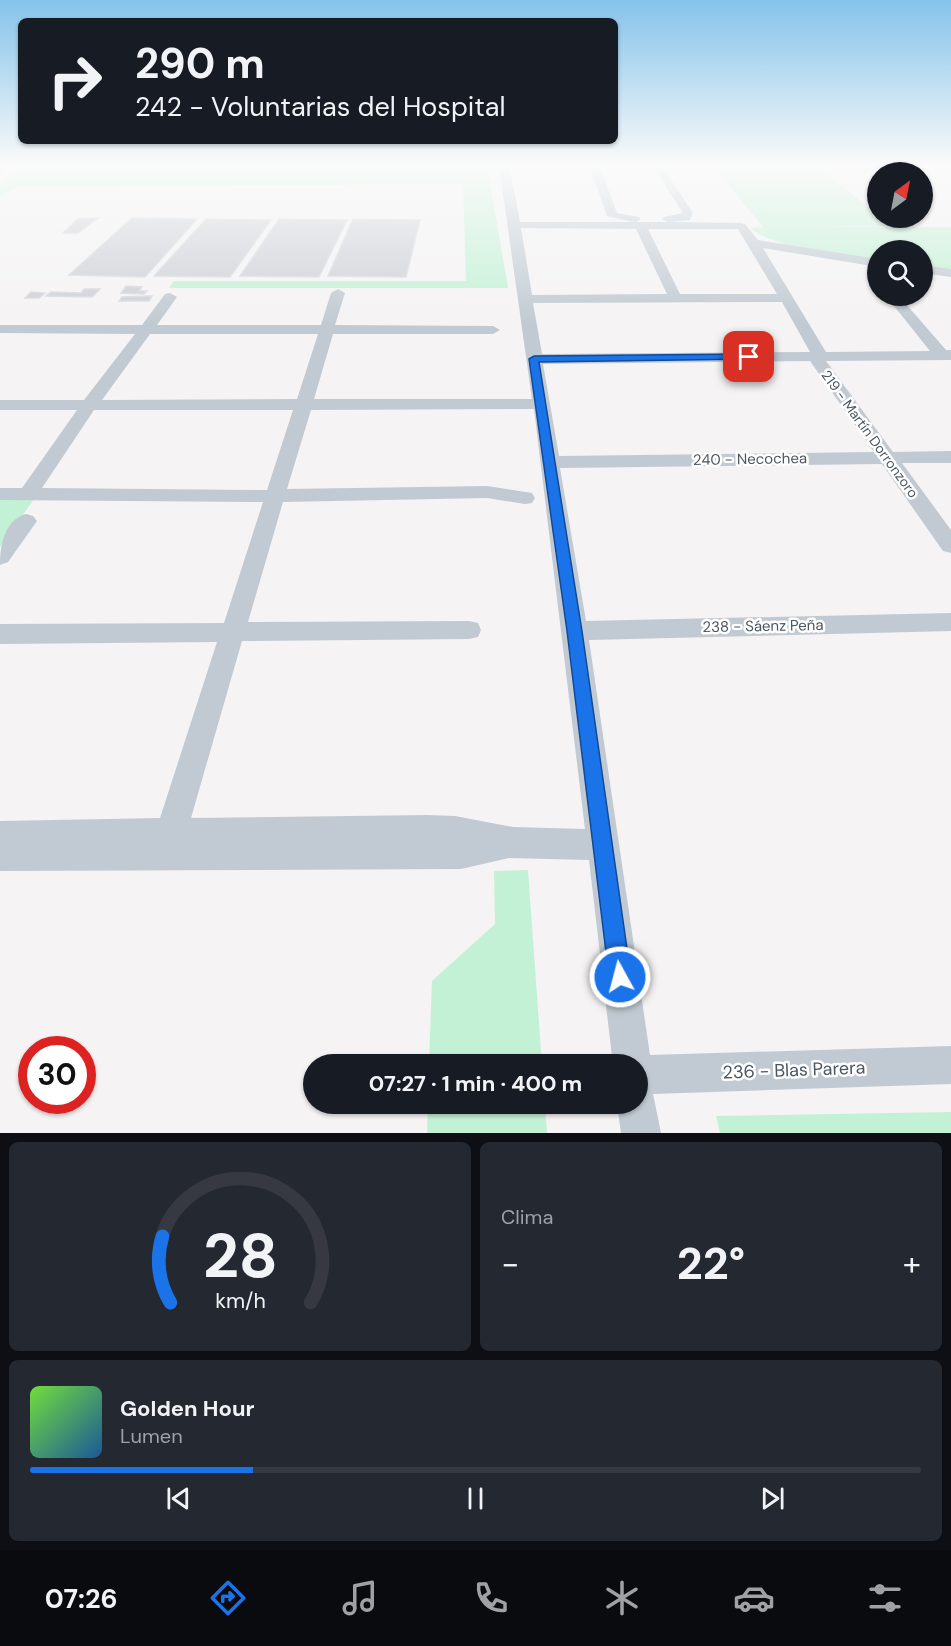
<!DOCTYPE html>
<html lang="es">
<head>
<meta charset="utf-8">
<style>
  :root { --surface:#171b24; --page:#242831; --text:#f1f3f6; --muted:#9ea1a6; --line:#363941; --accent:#1a73e8 }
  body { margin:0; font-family:"DM Sans",sans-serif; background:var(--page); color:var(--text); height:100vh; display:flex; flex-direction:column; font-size:22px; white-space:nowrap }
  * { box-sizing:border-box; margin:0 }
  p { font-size:20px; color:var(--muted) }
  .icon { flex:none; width:33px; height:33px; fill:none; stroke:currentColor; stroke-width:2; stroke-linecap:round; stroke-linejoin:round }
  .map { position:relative; height:1133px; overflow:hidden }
  .panel { display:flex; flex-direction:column; gap:9px; padding:9px; background:#0d0f14; flex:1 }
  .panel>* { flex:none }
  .top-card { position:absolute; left:18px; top:18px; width:600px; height:126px; border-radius:9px; box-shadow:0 2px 4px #0004; background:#171b24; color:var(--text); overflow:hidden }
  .needle { width:39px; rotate:32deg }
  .buttons { position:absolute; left:867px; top:162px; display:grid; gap:12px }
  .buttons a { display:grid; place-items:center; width:66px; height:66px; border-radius:50%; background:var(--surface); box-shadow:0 2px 4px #0004; font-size:30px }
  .speed { position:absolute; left:18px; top:1036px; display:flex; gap:12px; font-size:30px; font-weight:700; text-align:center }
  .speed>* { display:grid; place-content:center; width:78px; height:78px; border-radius:50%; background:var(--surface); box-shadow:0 2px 4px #0004; line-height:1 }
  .speed .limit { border:9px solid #d22; background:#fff; color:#111 }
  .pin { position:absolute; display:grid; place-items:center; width:51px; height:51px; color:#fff; margin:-26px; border-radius:12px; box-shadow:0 3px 9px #0006 }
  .me { position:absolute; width:66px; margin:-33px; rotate:353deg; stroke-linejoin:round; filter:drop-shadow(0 0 4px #0008) }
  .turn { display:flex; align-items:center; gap:21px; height:126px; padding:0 18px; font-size:27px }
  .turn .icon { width:78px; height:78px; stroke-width:2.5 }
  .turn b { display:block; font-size:42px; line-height:51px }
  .big { font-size:45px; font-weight:700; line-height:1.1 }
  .panel .widget { flex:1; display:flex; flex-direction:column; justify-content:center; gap:9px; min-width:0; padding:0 21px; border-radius:9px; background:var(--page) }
  .panel .dial { align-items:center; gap:0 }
  .dial svg { height:156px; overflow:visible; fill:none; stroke:var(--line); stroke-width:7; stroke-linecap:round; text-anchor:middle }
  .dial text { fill:var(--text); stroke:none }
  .song { display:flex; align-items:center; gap:18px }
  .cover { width:72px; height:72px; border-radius:9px; background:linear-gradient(135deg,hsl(100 70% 55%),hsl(210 70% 35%)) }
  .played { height:6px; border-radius:3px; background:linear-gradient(90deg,var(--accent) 25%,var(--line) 25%) }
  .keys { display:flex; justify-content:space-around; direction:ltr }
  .heat { display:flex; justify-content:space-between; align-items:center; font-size:33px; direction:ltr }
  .panel .tiles { flex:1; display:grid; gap:9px; grid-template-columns:1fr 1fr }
  .widget:last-child { grid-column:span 2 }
  .trip { position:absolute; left:303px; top:1054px; width:345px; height:60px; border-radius:30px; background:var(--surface); box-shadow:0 2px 4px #0004; font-weight:700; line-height:60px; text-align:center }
  .tab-bar { display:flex; height:96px; justify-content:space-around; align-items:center; background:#090b0e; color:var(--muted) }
  .tab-bar .icon { width:42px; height:42px }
  .tab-bar .active { color:var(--accent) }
  .tab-bar b { font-size:27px; color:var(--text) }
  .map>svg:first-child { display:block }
  .green { fill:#c3f1d5 }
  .building { fill:#cdcfd5; stroke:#d7d9de; stroke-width:1.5 }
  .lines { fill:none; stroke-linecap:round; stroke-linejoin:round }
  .minor { fill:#c1cad2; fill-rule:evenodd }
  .route { fill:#1a73e8; stroke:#114b97; stroke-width:1.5 }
  .labels { text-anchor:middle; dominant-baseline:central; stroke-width:5; stroke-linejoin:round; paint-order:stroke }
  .far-street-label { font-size:14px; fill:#4a5661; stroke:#fff }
  .street-label { font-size:15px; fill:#4a5661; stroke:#fff }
  .near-street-label { font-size:18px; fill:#4a5661; stroke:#fff }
</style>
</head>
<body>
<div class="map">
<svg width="951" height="1133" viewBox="0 0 951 1133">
  <rect width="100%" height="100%" fill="#f5f3f3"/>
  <path class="green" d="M25,165H487L508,288H169L174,281H466L463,184L16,187L0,197V183Z
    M712,165H817L890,226L811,227H951V270L923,265L922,250H878L877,259C840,253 779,251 750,228L763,227Z
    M0,499H34L0,547Z
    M528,870L542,1065H429L432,981L495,924L494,871Z
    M428,1104H545L547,1133H427Z
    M951,1112V1133H720L716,1116Z"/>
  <path class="building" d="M844,165H879L865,173L839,168Z
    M98,218L78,233H63L78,219Z
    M132,218L197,219L145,277L69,275Z
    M206,219L271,220L230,277L154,276Z
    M279,219L347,220L319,277L240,276Z
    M353,219L420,220L406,277L328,276Z
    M126,286L142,287L139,291H147L144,294L121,293Z
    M84,289H100L92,297L46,296L51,292L81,293Z
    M31,292L45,293L39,298H25Z
    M152,296L149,301H119L122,297Z"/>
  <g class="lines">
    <path class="minor" d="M2,165H13L0,174Z
      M499,165H509L520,222H633L607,216L589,165H599L617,213L639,217L641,219L636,222H668L662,219L664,217L683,213L652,165H661L693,213L690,220L669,222L741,223L745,224L758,240L878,259V267L763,248L826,352L930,351L886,296H899L946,350H951V360L826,361L893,452L951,451V463H902L951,530V553L943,551L882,464L560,468L586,621L951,613V631L589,640L650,1055L951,1046V1084L653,1094L661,1133H621L617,1104H638V1065H613L589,860L509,858L461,869L0,871V821L160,818L217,642L0,644V624L224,623L263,502L0,500V488H22L77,410H0V400H84L135,334L0,333V325H142L165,294L170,293L177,297L157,325H321L331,293L338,289L345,293L335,325L493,326L500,330L493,334H333L314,399H532ZM521,228L636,229L667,294L532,295ZM648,229H738L777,294H680ZM782,302L810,352L542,354L533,303ZM150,334H318L297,399L102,400ZM810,361L874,452L559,456L543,364ZM534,409L585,829L513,827L455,816L427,815L191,818L242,641L469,639L478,637L481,630L478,623L469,621L248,622L283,502L487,498L525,504L532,503L535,498L532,493L487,486L287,489L311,410ZM94,410H293L267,490L42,488Z
      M922,265L951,269V277L922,273Z
      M26,514L33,516L37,521L8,562L0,565C0,546 4,520 26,514Z"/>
  </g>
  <linearGradient id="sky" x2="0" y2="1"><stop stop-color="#85c3ea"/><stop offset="0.51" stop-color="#fafafa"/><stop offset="1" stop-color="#fafafa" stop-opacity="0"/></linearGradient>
  <rect width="951" height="324" fill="url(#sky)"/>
  <path class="route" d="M749,354L754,357L752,359L539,362L582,631L631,977L628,985L620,988L612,985L609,977L567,631L529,359L534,356Z"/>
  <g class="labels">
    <g class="far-street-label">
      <text transform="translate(870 434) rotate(54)">219 - Martín Dorronzoro</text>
    </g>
    <g class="street-label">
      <text transform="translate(750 459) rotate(-1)">240 - Necochea</text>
      <text transform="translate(763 626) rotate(-1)">238 - Sáenz Peña</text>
    </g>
    <g class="near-street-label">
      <text transform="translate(794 1070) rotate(-2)">236 - Blas Parera</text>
    </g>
  </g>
</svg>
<div class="buttons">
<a><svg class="needle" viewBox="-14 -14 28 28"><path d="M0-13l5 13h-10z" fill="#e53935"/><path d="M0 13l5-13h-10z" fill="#9ea1a6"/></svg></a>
<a><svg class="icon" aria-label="search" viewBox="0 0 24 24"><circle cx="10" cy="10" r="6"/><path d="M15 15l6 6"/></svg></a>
</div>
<div class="speed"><div class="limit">30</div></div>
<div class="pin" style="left:749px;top:357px;background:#d93025"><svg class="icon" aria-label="arrive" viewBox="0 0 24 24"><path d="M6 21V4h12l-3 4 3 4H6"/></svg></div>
<svg class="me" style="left:620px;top:977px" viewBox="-20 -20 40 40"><circle r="17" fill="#1a73e8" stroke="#fff" stroke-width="3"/><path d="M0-11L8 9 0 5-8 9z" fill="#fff"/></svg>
<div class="trip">07:27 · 1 min · 400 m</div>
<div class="top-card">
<div class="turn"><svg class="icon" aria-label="right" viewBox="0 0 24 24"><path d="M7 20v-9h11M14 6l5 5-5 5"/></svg><div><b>290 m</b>242 - Voluntarias del Hospital</div></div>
</div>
</div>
<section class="panel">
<div class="tiles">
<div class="widget dial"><svg viewBox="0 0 100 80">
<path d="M14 69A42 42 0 1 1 86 69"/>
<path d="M14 69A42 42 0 0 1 10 35" stroke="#1a73e8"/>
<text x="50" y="56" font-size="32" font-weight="700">28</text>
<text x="50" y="72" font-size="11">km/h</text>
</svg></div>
<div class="widget"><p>Clima</p>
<div class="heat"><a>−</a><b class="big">22°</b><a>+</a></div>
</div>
<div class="widget">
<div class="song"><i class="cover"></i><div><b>Golden Hour</b><p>Lumen</p></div></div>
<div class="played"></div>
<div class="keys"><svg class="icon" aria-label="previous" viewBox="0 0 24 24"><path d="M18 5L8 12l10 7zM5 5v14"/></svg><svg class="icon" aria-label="pause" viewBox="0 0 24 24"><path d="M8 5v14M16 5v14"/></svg><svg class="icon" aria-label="next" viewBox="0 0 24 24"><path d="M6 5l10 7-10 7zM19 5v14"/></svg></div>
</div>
</div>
</section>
<nav class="tab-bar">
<b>07:26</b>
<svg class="icon active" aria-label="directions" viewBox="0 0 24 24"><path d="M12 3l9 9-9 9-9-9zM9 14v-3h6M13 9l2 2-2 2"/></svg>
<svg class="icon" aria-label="music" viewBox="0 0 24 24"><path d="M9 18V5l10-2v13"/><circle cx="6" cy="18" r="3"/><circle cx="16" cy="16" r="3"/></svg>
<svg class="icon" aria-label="phone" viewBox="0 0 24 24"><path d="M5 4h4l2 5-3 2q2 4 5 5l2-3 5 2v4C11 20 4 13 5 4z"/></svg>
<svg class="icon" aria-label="climate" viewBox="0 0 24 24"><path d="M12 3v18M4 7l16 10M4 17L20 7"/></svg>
<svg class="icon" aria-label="car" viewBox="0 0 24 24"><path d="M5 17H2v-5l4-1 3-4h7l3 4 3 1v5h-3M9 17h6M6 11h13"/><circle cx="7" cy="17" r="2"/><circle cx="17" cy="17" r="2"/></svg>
<svg class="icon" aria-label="filters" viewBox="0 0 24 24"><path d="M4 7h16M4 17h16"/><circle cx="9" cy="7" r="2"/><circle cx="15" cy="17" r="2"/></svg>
</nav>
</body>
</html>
